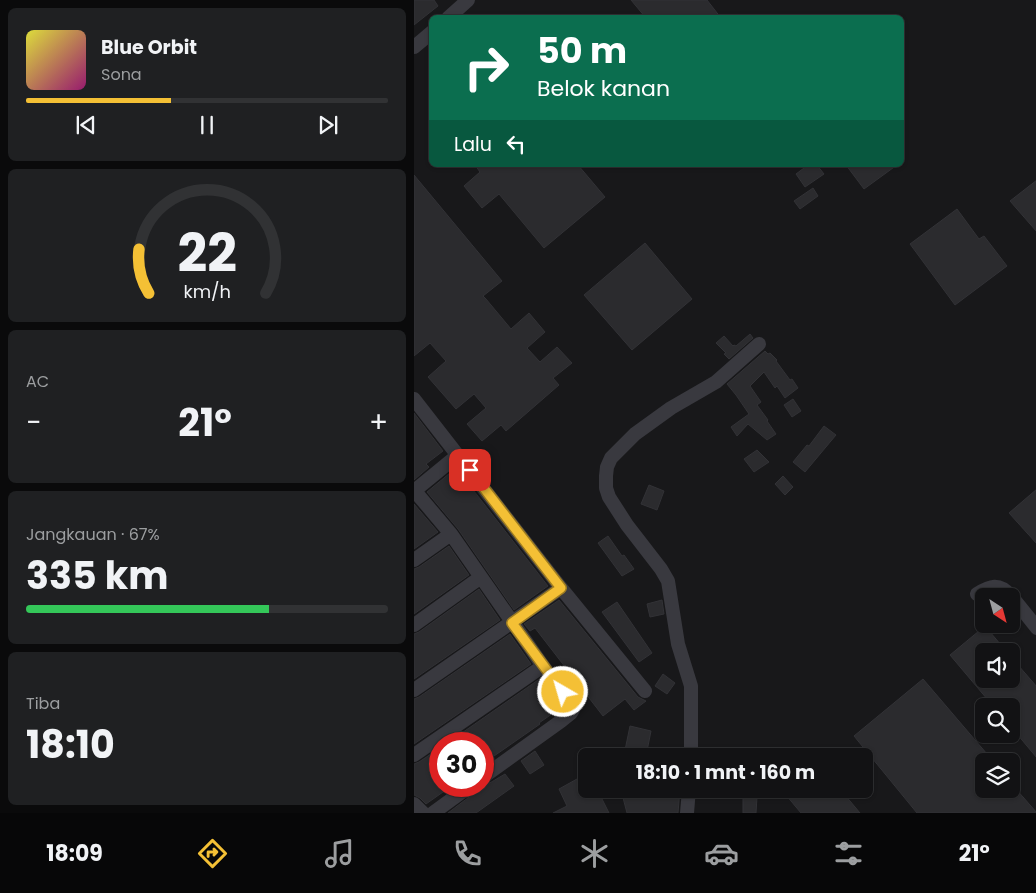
<!DOCTYPE html>
<html lang="id">
<head>
<meta charset="utf-8">
<style>
  :root { --surface:#121214; --page:#1f2022; --text:#f1f3f6; --muted:#9c9ea0; --line:#313234; --accent:#f4c035 }
  body { margin:0; font-family:Poppins,sans-serif; background:var(--page); color:var(--text); height:100vh; display:flex; flex-direction:column; font-size:19px; white-space:nowrap }
  * { box-sizing:border-box; margin:0 }
  p { font-size:16px; color:var(--muted) }
  .icon { flex:none; width:28px; height:28px; fill:none; stroke:currentColor; stroke-width:2; stroke-linecap:round; stroke-linejoin:round }
  .map { position:relative; flex:1; overflow:hidden }
  .drawer { display:flex; flex-direction:column; gap:8px; padding:8px; background:#0a0a0b; width:414px }
  .drawer>* { flex:none }
  .banner { position:absolute; left:15px; top:15px; width:475px; height:152px; border-radius:8px; box-shadow:0 1px 4px #0004,0 0 0 1px var(--line); background:#0b6e4f; color:#fff; overflow:hidden }
  .needle { width:32px; rotate:144deg }
  .fabs { position:absolute; left:561px; top:588px; display:grid; gap:10px }
  .fabs a { display:grid; place-items:center; width:45px; height:45px; border-radius:8px; background:var(--surface); box-shadow:0 1px 4px #0004,0 0 0 1px var(--line); font-size:25px }
  .speed { position:absolute; left:15px; top:732px; display:flex; gap:10px; font-size:25px; font-weight:700; text-align:center }
  .speed>* { display:grid; place-content:center; width:65px; height:65px; border-radius:50%; background:var(--surface); box-shadow:0 1px 4px #0004,0 0 0 1px var(--line); line-height:1 }
  .speed .limit { border:8px solid #d22; background:#fff; color:#111 }
  .pin { position:absolute; display:grid; place-items:center; width:42px; height:42px; color:#fff; margin:-21px; border-radius:10px; box-shadow:0 2px 8px #0006 }
  .me { position:absolute; width:55px; margin:-28px; rotate:322deg; stroke-linejoin:round; filter:drop-shadow(0 0 4px #0008) }
  .turn { display:flex; align-items:center; gap:18px; height:105px; padding:0 25px; font-size:22px }
  .turn .icon { width:65px; height:65px; stroke-width:2.5 }
  .turn b { display:block; font-size:35px; line-height:42px }
  .then { display:flex; align-items:center; height:48px; padding:0 25px; background:#0003; gap:10px; font-size:19px }
  .big { font-size:38px; font-weight:700; line-height:1.1 }
  .drawer .card { flex:1; display:flex; flex-direction:column; justify-content:center; gap:8px; min-width:0; padding:0 18px; border-radius:8px; background:var(--page) }
  .drawer .dial { align-items:center; gap:0 }
  .dial svg { height:130px; overflow:visible; fill:none; stroke:var(--line); stroke-width:7; stroke-linecap:round; text-anchor:middle }
  .dial text { fill:var(--text); stroke:none }
  .song { display:flex; align-items:center; gap:15px }
  .cover { width:60px; height:60px; border-radius:8px; background:linear-gradient(135deg,hsl(60 70% 55%),hsl(320 70% 35%)) }
  .played { height:5px; border-radius:2px; background:linear-gradient(90deg,var(--accent) 40%,var(--line) 40%) }
  .keys { display:flex; justify-content:space-around; direction:ltr }
  .heat { display:flex; justify-content:space-between; align-items:center; font-size:28px; direction:ltr }
  .charge { height:8px; border-radius:4px; background:linear-gradient(90deg,#34c759 67%,var(--line) 0) }
  .trip { position:absolute; left:164px; top:748px; width:295px; height:50px; border-radius:8px; background:var(--surface); box-shadow:0 1px 4px #0004,0 0 0 1px var(--line); font-weight:700; line-height:50px; text-align:center }
  .dock { display:flex; height:80px; justify-content:space-around; align-items:center; background:#070708; color:var(--muted) }
  .dock .icon { width:35px; height:35px }
  .dock .on { color:var(--accent) }
  .dock b { font-size:22px; color:var(--text) }
  main { display:flex; flex:1; min-height:0 }
  .map>svg:first-child { display:block }
  .building { fill:#2b2b2e; stroke:#323236 }
  .lines { fill:none; stroke-linecap:round; stroke-linejoin:round }
  .street { stroke:#39393f; stroke-width:14 }
  .route-casing { stroke:#9f7d22; stroke-width:12 }
  .route { stroke:#f4c035; stroke-width:9 }
</style>
</head>
<body>
<main>
<section class="drawer">
<div class="card">
<div class="song"><i class="cover"></i><div><b>Blue Orbit</b><p>Sona</p></div></div>
<div class="played"></div>
<div class="keys"><svg class="icon" aria-label="previous" viewBox="0 0 24 24"><path d="M18 5L8 12l10 7zM5 5v14"/></svg><svg class="icon" aria-label="pause" viewBox="0 0 24 24"><path d="M8 5v14M16 5v14"/></svg><svg class="icon" aria-label="next" viewBox="0 0 24 24"><path d="M6 5l10 7-10 7zM19 5v14"/></svg></div>
</div>
<div class="card dial"><svg viewBox="0 0 100 80">
<path d="M14 69A42 42 0 1 1 86 69"/>
<path d="M14 69A42 42 0 0 1 8 42" stroke="#f4c035"/>
<text x="50" y="56" font-size="32" font-weight="700">22</text>
<text x="50" y="72" font-size="11">km/h</text>
</svg></div>
<div class="card"><p>AC</p>
<div class="heat"><a>−</a><b class="big">21°</b><a>+</a></div>
</div>
<div class="card"><p>Jangkauan · 67%</p><b class="big">335 km</b><div class="charge"></div></div>
<div class="card"><p>Tiba</p><b class="big">18:10</b></div>
</section>
<div class="map">
<svg width="623" height="813" viewBox="0 0 623 813">
  <rect width="100%" height="100%" fill="#18181a"/>
  <path class="building" d="M0,0H20L24,6L0,25Z
    M217,0H293L307,18H232Z
    M61,165H164L191,197L130,248L85,194L68,208L50,186L66,172Z
    M394,165H403L410,174L391,187L382,174Z
    M432,165H483L450,189Z
    M0,175L88,281L69,296L72,299L97,329L115,313L131,332L113,348L126,362L143,347L158,363L139,378L145,385L92,431L87,425L68,441L53,424L72,408L60,394L42,409L14,377L32,361L16,343L0,356Z
    M623,180V232L596,201Z
    M399,188L404,196L386,209L380,201Z
    M543,209L565,239L570,236L593,266L541,305L496,244Z
    M231,243L278,299L218,350L170,295Z
    M336,334L339,338L315,359L310,354L312,353L302,343L310,336L319,346L320,345L322,346Z
    M351,351L354,354L356,353L363,360L362,361L376,380L378,379L384,388L371,398L363,386L361,388L350,372L336,386L347,402L343,405L354,420L353,421L362,434L353,440L334,424L323,436L317,427L335,414L322,395L313,384Z
    M379,399L387,411L378,417L370,405Z
    M0,413L29,451L12,464L15,467L0,480Z
    M410,426L422,435L391,472L379,462L393,445L395,446Z
    M343,450L355,462L340,472L330,459Z
    M42,468L134,586L100,610L44,529L13,492Z
    M369,476L379,487L371,495L361,484Z
    M235,485L250,491L243,510L227,504Z
    M623,489V544L595,513Z
    M0,504L24,532L0,549Z
    M194,536L208,556L210,555L220,569L208,576L184,543Z
    M35,546L55,575L0,614V569L5,567Z
    M65,589L86,620L0,679V634L5,632Z
    M145,600L224,697L232,701L220,710L211,699L189,716L121,628L116,631L110,624Z
    M248,600L250,614L236,617L233,604Z
    M203,602L238,653L225,662L188,612Z
    M571,626L592,651H570V679H598V658L623,687V758L598,728V706H579L536,655Z
    M96,634L117,664L0,744V699L5,697Z
    M249,674L261,683L253,694L241,686Z
    M127,678L149,708L143,713L142,711L125,723L126,724L70,763L71,765L69,766V744H32Z
    M509,679L579,761H570V789H602L623,813H503L440,736Z
    M216,726L237,731L232,756H217L210,755Z
    M26,748V788L29,792L12,804L6,798L0,795V764L5,762Z
    M121,751L130,765L116,774L107,761Z
    M91,774L100,786L62,813H34L63,791L65,786L74,784Z
    M172,774V794L183,789L195,813H139L153,806L145,789Z
    M221,789H266L264,813H213L208,794L221,791Z
    M367,789H426L446,813H387Z
    M329,797H343L342,813H329Z"/>
  <g class="lines">
    <path class="street" d="M34,18L54,0
      M0,47L18,32
      M0,399L147,588L231,691
      M0,490L37,534L129,666L160,708L157,713L147,721L69,777
      M0,491L44,455
      M0,560L37,534
      M563,594C576,586 585,582 597,596
      M598,597L623,628
      M0,625L67,577
      M0,690L147,588
      M0,755L129,666
      M277,756V686L264,644L254,581L247,569L213,525L195,497L192,488V476L193,467L197,458L221,434L257,408L302,382L345,344
      M0,804L9,813
      M19,813L56,786
      M273,813L275,789"/>
  </g>
  <g class="lines">
    <g class="route-casing">
      <path id="route" d="M56,470L147,588L98,623L149,692"/>
    </g>
    <use href="#route" class="route"/>
  </g>
</svg>
<div class="fabs">
<a><svg class="needle" viewBox="-14 -14 28 28"><path d="M0-13l5 13h-10z" fill="#e53935"/><path d="M0 13l5-13h-10z" fill="#9c9ea0"/></svg></a>
<a><svg class="icon" aria-label="sound" viewBox="0 0 24 24"><path d="M4 9h4l5-4v14l-5-4H4zM17 9q2 3 0 6"/></svg></a>
<a><svg class="icon" aria-label="search" viewBox="0 0 24 24"><circle cx="10" cy="10" r="6"/><path d="M15 15l6 6"/></svg></a>
<a><svg class="icon" aria-label="layers" viewBox="0 0 24 24"><path d="M12 4l9 5-9 5-9-5zM3 14l9 5 9-5"/></svg></a>
</div>
<div class="speed"><div class="limit">30</div></div>
<div class="pin" style="left:56px;top:470px;background:#d93025"><svg class="icon" aria-label="arrive" viewBox="0 0 24 24"><path d="M6 21V4h12l-3 4 3 4H6"/></svg></div>
<svg class="me" style="left:149px;top:692px" viewBox="-20 -20 40 40"><circle r="17" fill="#f4c035" stroke="#fff" stroke-width="3"/><path d="M0-11L8 9 0 5-8 9z" fill="#fff"/></svg>
<div class="trip">18:10 · 1 mnt · 160 m</div>
<div class="banner">
<div class="turn"><svg class="icon" aria-label="right" viewBox="0 0 24 24"><path d="M7 20v-9h11M14 6l5 5-5 5"/></svg><div><b>50 m</b>Belok kanan</div></div>
<div class="then">Lalu<svg class="icon" aria-label="left" viewBox="0 0 24 24"><path d="M17 20v-9H6M10 6l-5 5 5 5"/></svg></div>
</div>
</div>
</main>
<nav class="dock">
<b>18:09</b>
<svg class="icon on" aria-label="directions" viewBox="0 0 24 24"><path d="M12 3l9 9-9 9-9-9zM9 14v-3h6M13 9l2 2-2 2"/></svg>
<svg class="icon" aria-label="music" viewBox="0 0 24 24"><path d="M9 18V5l10-2v13"/><circle cx="6" cy="18" r="3"/><circle cx="16" cy="16" r="3"/></svg>
<svg class="icon" aria-label="phone" viewBox="0 0 24 24"><path d="M5 4h4l2 5-3 2q2 4 5 5l2-3 5 2v4C11 20 4 13 5 4z"/></svg>
<svg class="icon" aria-label="climate" viewBox="0 0 24 24"><path d="M12 3v18M4 7l16 10M4 17L20 7"/></svg>
<svg class="icon" aria-label="car" viewBox="0 0 24 24"><path d="M5 17H2v-5l4-1 3-4h7l3 4 3 1v5h-3M9 17h6M6 11h13"/><circle cx="7" cy="17" r="2"/><circle cx="17" cy="17" r="2"/></svg>
<svg class="icon" aria-label="filters" viewBox="0 0 24 24"><path d="M4 7h16M4 17h16"/><circle cx="9" cy="7" r="2"/><circle cx="15" cy="17" r="2"/></svg>
<b>21°</b>
</nav>
</body>
</html>
